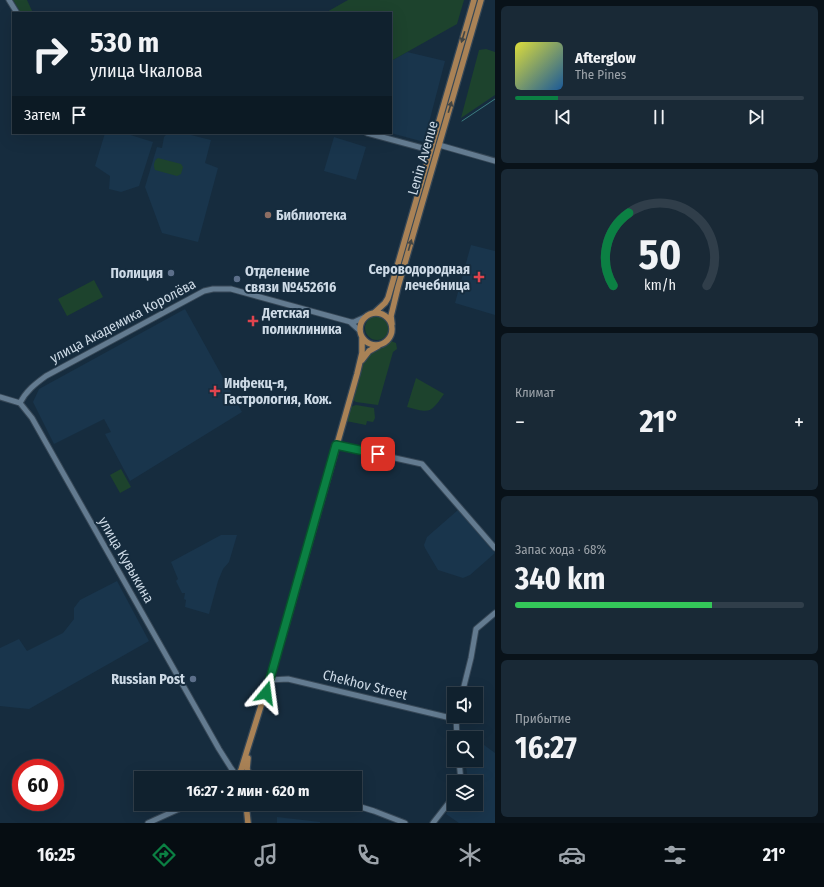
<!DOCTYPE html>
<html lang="ru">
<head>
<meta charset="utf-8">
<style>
  :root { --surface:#10212e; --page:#192936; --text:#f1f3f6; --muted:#9ca3aa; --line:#303e4a; --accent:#0b8043 }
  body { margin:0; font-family:"Fira Sans Condensed",sans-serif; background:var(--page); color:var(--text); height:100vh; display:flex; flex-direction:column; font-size:15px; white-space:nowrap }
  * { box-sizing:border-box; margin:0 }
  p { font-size:13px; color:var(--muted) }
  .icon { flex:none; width:22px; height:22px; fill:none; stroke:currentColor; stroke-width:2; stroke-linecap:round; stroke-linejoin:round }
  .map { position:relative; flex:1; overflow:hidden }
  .details { display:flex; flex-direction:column; gap:6px; padding:6px; background:#091219; width:329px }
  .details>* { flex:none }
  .guide { position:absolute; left:12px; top:12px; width:380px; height:122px; border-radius:0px; box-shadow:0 4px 16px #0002,0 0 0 1px var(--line); background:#10212e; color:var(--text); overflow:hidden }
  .fabs { position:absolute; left:447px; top:687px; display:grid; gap:8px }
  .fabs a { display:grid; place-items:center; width:36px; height:36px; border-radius:0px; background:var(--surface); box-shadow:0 4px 16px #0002,0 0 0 1px var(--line); font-size:20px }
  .speed { position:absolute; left:12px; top:759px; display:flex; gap:8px; font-size:20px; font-weight:700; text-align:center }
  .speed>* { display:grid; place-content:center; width:52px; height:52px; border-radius:50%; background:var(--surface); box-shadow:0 4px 16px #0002,0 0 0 1px var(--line); line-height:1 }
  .speed .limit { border:6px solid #d22; background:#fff; color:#111 }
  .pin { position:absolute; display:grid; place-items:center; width:34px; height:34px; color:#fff; margin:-17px; border-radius:8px; box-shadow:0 2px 6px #0006 }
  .me { position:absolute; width:44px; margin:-22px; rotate:16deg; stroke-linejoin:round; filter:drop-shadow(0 0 3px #0008) }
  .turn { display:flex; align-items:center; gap:14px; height:84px; padding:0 12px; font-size:18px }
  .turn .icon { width:52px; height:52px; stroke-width:2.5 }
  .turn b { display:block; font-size:28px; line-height:34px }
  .then { display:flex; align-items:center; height:38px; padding:0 12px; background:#0003; gap:8px; font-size:15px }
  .big { font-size:30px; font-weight:700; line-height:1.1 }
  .details .card { flex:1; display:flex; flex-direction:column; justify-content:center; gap:6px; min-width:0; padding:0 14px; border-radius:6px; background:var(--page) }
  .details .dial { align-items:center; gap:0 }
  .dial svg { height:104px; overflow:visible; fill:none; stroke:var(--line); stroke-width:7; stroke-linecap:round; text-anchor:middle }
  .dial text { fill:var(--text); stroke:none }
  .song { display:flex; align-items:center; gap:12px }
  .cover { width:48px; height:48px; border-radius:6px; background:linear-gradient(135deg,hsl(60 70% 55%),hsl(210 70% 35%)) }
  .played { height:4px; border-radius:2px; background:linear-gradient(90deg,var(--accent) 15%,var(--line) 15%) }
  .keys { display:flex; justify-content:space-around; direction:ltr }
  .heat { display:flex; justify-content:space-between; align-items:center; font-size:22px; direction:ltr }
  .charge { height:6px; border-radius:3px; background:linear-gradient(90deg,#34c759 68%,var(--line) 0) }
  .trip { position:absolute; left:134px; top:771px; width:228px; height:40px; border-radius:0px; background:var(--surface); box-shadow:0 4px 16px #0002,0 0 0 1px var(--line); font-weight:700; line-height:40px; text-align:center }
  .tab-bar { display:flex; height:64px; justify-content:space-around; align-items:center; background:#060d12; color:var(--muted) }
  .tab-bar .icon { width:28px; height:28px }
  .tab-bar .selected { color:var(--accent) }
  .tab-bar b { font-size:18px; color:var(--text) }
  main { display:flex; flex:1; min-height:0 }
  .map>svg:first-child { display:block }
  .built { fill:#19354c }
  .green { fill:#1d432d }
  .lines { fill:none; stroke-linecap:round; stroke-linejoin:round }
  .stream { stroke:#3c7d82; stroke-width:1 }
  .secondary-casing { stroke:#364756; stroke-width:7 }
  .primary-casing { stroke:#364756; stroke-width:8 }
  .secondary { stroke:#637b90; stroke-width:5 }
  .primary { stroke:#a98256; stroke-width:5.5 }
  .oneway { fill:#424645 }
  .route-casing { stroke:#07532c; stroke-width:10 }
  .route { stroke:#0b8043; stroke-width:7 }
  .education-dot { fill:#8d6e63; stroke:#162c3e; stroke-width:1.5 }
  .service-dot { fill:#5c6f8a; stroke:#162c3e; stroke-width:1.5 }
  .health-dot { fill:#e0444e; stroke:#162c3e; stroke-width:1.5 }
  .labels { text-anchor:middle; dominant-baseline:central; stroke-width:4; stroke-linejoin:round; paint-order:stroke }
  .street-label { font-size:14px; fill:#cddae6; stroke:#162c3e }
  .poi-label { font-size:14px; font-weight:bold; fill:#cddae6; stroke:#162c3e; text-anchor:start }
</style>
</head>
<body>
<main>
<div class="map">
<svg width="495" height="823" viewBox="0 0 495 823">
  <rect width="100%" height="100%" fill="#162c3e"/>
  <path class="built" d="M407,52L445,61L424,142L391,133V61Z
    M105,133H124L153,142L139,186L121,192L109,189L110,176L95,166Z
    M168,133H183L211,140L205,163L218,168L198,242L162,233L145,187L157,147L162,148L164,137Z
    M334,137L366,147L356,180L324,171Z
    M471,245L495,251V315L455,303Z
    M185,309L242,412L130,481L105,434L111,432L104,419L54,444L33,402L39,389Z
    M458,510L495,553L470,575L463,578L438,570L425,548L424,545L427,537Z
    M221,535H237L229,562L223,569L218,581L209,614L185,607L186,600L184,599L185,593H182L176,581L178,579L171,562Z
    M117,581L149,641L29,709L0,706V648L19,639L27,651L63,633L74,619V608L80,600Z
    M476,739L495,753V823H459L446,814L454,801V804H476V782H467L468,780L465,760H476Z
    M277,817L320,822V823H277Z"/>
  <path class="green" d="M13,0H27L33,13H21Z
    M348,0H464L457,24L391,61V13H325Z
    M486,49L495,52V95L461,118L479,50Z
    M158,158L181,164L183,167L181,174L177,176L155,170C153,166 154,160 158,158Z
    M94,280L103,297L67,316L58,299Z
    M365 328a12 12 0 1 1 24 0a12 12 0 1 1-24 0Z
    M391,341L396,343L397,349L393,352L378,405L356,402L352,399L363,361L368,354L376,349L384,347Z
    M416,378L444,394C430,414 430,413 407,407Z
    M356,405L374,408L375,418L373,422L367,421L366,425L346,421L350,407Z
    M121,469L131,487L120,493L110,475Z"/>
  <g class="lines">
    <path class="stream" d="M462,121L495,99"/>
    <g class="secondary-casing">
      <path id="secondary" d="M9,0L17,13
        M367,133L430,150
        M439,145L495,161
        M350,322L360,331
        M0,397L20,403L32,418L219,749L231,768L236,775
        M20,403C26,391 35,384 46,376L204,291L213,289H231L351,322H354L365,317
        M336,445L422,464L495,548
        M269,680L288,679L455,719
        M462,694L471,658L476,629L495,613
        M456,717L457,738
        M459,760L461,782
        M351,804L374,811L405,823
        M148,823L190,804
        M433,823L454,796"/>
    </g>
    <g class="primary-casing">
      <path id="primary" d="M360 329a16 16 0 1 1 32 0a16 16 0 1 1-32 0Z
        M374,313L385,303L388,298L474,0
        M392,324L391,316L398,287L481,0
        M362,360L369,351L378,346
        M248,758L247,769L250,777
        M239,774L241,770L283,635L357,374L362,353V337
        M232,778L236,775L242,773
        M246,804L248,823"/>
    </g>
    <use href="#secondary" class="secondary"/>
    <use href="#primary" class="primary"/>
  </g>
  <defs><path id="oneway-solid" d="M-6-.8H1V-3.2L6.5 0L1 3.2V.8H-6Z"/></defs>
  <g class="oneway">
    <use href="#oneway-solid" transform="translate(463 37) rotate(107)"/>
    <use href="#oneway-solid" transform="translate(450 107) rotate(-73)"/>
    <use href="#oneway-solid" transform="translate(410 245) rotate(-74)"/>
  </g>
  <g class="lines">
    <g class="route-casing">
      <path id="route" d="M266,693L336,445L378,454"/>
    </g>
    <use href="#route" class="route"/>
  </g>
  <circle class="education-dot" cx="268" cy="215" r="4"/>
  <g class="service-dot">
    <circle cx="171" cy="273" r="4"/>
    <circle cx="237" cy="279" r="4"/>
    <circle cx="193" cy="679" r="4"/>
  </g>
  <g class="health-dot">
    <path d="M477 271h4v4h4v4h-4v4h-4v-4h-4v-4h4z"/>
    <path d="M251 315h4v4h4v4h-4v4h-4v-4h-4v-4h4z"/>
    <path d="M213 385h4v4h4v4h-4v4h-4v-4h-4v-4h4z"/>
  </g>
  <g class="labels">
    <g class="street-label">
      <text transform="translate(423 158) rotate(-74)">Lenin Avenue</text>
      <text transform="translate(123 321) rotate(-28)">улица Академика Королёва</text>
      <text transform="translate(126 560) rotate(60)">улица Кувыкина</text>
      <text transform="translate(365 685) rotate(14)">Chekhov Street</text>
    </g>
    <g class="poi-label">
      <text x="276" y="215">Библиотека</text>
      <text x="470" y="269" text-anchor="end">Сероводородная<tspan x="470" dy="16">лечебница</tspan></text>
      <text x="245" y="271">Отделение<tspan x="245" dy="16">связи №452616</tspan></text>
      <text x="163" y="273" text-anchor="end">Полиция</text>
      <text x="262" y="313">Детская<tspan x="262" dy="16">поликлиника</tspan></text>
      <text x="224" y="383">Инфекц-я,<tspan x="224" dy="16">Гастрология, Кож.</tspan></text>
      <text x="185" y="679" text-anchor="end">Russian Post</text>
    </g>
  </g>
</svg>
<div class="fabs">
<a><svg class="icon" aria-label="sound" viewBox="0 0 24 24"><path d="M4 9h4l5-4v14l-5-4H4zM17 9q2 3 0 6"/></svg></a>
<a><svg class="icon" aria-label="search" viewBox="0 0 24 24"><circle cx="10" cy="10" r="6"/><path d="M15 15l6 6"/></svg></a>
<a><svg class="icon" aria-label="layers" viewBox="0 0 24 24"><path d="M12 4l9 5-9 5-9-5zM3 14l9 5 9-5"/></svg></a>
</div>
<div class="speed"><div class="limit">60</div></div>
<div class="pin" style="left:378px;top:454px;background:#d93025"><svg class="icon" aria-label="arrive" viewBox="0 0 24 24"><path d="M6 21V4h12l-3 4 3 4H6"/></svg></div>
<svg class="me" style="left:266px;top:693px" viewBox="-20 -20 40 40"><path d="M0-17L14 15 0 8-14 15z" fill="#0b8043" stroke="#fff" stroke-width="4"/></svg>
<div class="trip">16:27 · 2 мин · 620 m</div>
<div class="guide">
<div class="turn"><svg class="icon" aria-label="right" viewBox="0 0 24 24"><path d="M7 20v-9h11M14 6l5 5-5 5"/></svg><div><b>530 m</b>улица Чкалова</div></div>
<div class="then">Затем<svg class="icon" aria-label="arrive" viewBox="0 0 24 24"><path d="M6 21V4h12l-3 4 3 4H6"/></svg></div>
</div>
</div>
<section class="details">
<div class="card">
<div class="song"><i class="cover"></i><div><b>Afterglow</b><p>The Pines</p></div></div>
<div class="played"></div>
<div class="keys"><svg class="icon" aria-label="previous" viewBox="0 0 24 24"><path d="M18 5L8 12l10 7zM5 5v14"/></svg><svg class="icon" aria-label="pause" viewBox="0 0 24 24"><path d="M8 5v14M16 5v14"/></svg><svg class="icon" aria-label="next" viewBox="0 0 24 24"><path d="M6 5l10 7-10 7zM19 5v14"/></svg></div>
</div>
<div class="card dial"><svg viewBox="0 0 100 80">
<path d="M14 69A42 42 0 1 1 86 69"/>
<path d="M14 69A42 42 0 0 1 26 13" stroke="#0b8043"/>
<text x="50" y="56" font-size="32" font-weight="700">50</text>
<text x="50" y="72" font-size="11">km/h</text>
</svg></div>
<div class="card"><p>Климат</p>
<div class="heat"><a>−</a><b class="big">21°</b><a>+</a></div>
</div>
<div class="card"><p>Запас хода · 68%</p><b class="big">340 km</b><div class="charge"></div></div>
<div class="card"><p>Прибытие</p><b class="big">16:27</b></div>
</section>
</main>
<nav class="tab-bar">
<b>16:25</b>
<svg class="icon selected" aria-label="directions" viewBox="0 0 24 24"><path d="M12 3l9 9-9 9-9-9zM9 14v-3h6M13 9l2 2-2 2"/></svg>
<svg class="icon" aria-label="music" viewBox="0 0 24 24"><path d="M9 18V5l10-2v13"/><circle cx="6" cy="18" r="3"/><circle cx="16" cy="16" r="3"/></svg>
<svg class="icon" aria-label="phone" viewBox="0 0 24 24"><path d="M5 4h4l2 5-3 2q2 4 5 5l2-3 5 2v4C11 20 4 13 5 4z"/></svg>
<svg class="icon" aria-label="climate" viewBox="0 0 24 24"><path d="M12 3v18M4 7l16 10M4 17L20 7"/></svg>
<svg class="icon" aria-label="car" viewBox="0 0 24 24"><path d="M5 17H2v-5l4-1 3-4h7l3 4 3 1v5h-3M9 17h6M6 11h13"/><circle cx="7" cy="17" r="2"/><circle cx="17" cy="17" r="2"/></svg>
<svg class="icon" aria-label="filters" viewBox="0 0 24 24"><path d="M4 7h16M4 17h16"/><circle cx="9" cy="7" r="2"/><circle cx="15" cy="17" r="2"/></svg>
<b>21°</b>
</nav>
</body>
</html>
